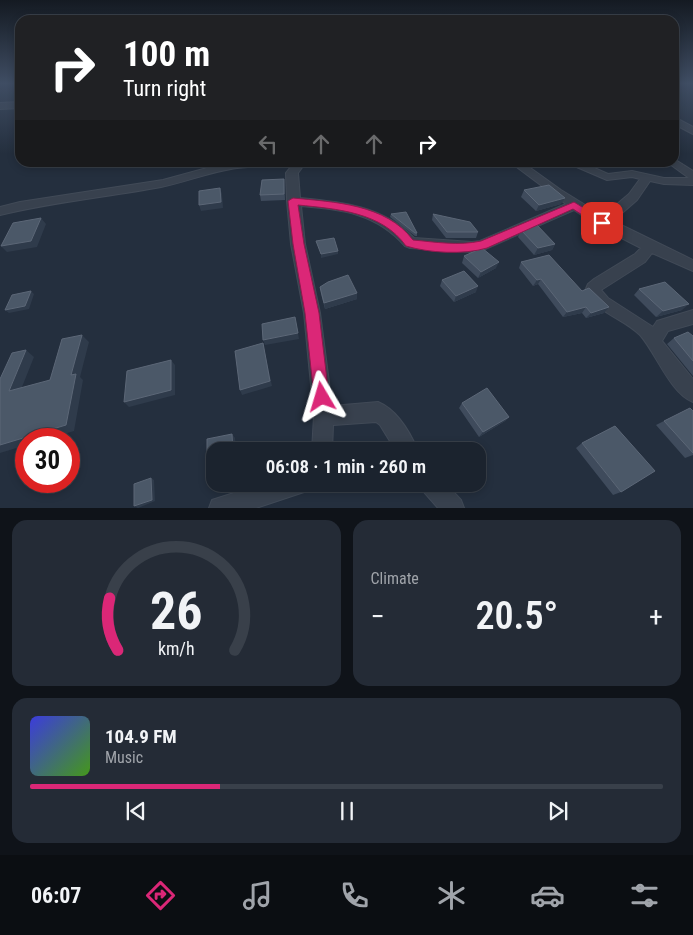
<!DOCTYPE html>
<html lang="en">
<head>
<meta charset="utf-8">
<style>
  :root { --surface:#1b232e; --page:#242b36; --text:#f1f3f6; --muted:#a0a4aa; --line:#39404a; --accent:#db2777 }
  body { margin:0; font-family:"Roboto Condensed",sans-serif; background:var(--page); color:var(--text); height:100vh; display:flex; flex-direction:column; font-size:19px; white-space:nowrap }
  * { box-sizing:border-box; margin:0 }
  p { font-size:16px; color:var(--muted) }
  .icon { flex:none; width:28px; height:28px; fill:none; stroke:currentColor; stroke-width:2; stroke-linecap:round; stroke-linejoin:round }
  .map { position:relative; height:508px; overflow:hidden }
  .side { display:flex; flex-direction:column; gap:12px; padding:12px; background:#0f1319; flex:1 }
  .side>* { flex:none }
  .banner { position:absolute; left:15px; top:15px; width:664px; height:152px; border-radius:15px; box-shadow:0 2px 8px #0003,0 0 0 1px var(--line); background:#202124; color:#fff; overflow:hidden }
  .speed { position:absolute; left:15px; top:428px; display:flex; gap:10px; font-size:25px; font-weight:700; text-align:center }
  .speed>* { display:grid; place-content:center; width:65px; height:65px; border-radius:50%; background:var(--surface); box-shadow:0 2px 8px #0003,0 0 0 1px var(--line); line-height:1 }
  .speed .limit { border:8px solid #d22; background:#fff; color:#111 }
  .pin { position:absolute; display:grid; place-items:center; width:42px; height:42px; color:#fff; margin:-21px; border-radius:10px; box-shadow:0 2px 8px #0006 }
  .me { position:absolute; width:55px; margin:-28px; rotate:353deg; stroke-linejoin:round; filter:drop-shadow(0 0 4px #0008) }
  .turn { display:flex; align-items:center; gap:18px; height:105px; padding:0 25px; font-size:22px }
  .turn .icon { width:65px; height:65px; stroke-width:2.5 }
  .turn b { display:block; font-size:35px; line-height:42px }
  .lanes { display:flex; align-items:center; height:48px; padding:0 25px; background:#0003; justify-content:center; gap:25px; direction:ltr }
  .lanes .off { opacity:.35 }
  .big { font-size:38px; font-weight:600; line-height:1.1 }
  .side .tile { flex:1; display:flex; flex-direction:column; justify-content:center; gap:8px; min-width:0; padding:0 18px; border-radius:15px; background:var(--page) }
  .side .dial { align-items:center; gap:0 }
  .dial svg { height:130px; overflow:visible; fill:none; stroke:var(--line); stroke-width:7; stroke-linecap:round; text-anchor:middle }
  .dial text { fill:var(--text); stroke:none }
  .song { display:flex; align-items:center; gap:15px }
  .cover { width:60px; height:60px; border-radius:8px; background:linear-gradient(135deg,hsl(240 70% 55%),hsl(100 70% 35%)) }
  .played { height:5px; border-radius:2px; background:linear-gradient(90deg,var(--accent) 30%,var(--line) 30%) }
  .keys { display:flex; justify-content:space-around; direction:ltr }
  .heat { display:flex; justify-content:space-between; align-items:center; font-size:28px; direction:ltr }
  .side .tiles { flex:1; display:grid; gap:12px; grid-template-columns:1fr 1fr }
  .tile:last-child { grid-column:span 2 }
  .trip { position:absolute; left:206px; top:442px; width:280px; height:50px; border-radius:15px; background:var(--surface); box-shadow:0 2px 8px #0003,0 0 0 1px var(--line); font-weight:600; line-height:50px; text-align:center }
  .dock { display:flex; height:80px; justify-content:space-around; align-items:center; background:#0b0e12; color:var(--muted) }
  .dock .icon { width:35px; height:35px }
  .dock .current { color:var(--accent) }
  .dock b { font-size:22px; color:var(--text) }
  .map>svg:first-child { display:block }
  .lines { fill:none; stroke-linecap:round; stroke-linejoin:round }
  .street-casing { stroke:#414a57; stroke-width:2 }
  .street { fill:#38414e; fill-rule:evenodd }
  .wall { fill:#3f4b5c }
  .shaded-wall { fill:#2f3b4b }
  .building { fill:#4b5868; stroke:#5c6777 }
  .route { fill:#db2777; stroke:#8e194d }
</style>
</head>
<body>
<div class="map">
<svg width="693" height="508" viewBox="0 0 693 508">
  <rect width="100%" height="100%" fill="#242f3e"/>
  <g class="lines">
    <g class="street-casing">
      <path id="street" d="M20,102V108L0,109V103Z
        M674,117L693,127V134L674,124Z
        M674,159L693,171V185L664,184L650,181L637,200L613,221L693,260V271L652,253L645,262L601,290L608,298L653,327L657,321L693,310V324L668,331L662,341L693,379V402C670,393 656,353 640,335C623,318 597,313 585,291L588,284L594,279L635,254L641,248L598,226L574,210L483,250L472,252L410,248L405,246C376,213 343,210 301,206L305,244L320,313L332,406L378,402C397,410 410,432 418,451H396L380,425L376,422L333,425L332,451H312L314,416L304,313L291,244L287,201L286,173L295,162H306L298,173L300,198C342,202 383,206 414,238L472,242L480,241L566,204L510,162H522L561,190L603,216L629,194L640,179L632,177L607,180L565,162H581L608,174L632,171L664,178H689L667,162H674Z
        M229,162H279C274,166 241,167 231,169C207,173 185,182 161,187C107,197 53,202 0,215V207L20,202L163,180Z
        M262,484H307L304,492L256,508H209L212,500Z
        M421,484H446L461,500L464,508H438L424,492Z"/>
    </g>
    <use href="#street" class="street"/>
  </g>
  <path class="wall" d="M284,179L285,200L261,201L260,195Z
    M524,190L561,204L536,211L521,197Z
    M391,214L417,233V236H415L390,217Z
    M433,214L478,232L476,238H446L432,220Z
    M521,230L555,244L552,250L534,255L518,237Z
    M464,256L496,268L478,278L462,263Z
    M521,262L582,291L604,313L586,318L582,313L563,317L538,284L533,286L519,268Z
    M442,280L476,292L454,302L440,286Z
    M320,287L357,299L325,309L321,294Z
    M639,289L682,310L656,317L634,295Z
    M693,336V376L667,344L674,338Z
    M462,403L509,417L505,421L479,437L459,408Z
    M693,411V455L685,458L656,425L664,421Z
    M582,443L621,492L613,495L576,448Z"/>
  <path class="shaded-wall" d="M220,188L222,194L223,208L201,211L199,205Z
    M565,198L561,204L536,211L539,205Z
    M41,218L46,224L37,247L7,252L1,246Z
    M555,244L552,250L534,255L538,248Z
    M338,251V254L321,258V254Z
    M499,262L496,268L478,278L481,272Z
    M541,279L538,284L533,286L537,280Z
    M478,286L476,292L454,302L456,296Z
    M31,291L34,294L29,309L9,313L5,310Z
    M357,293V299L325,309L324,303Z
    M689,304L682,310L656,317L663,311Z
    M586,307L582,313L563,317L567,312Z
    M609,307L604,313L586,318L591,313Z
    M298,333L299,339L265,345L263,340Z
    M82,335L89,342L80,377L83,380L74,431L47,439H26V445L0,453V445L71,375Z
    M263,343L272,386L242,395L240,390Z
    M26,350L34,357L18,397L9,391Z
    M171,360L175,365V395L129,407L124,402Z
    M509,417L505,421L479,437L483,432Z
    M232,434L235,438L236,451H233Z
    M151,478L154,480L155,501L138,508L134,506Z
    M215,479V484L211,485L207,481Z"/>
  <path class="building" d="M284,179V194L260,195L262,180Z
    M549,185L565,198L539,205L524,190Z
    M220,188L221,202L199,205V191Z
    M406,212L417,233H415L391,214Z
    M433,214L470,222L478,232H447Z
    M41,218L31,241L1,246L13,223Z
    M536,224L555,244L538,248L521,230Z
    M334,238L338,251L321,254L316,241Z
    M482,248L499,262L481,272L464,256Z
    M549,255L582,291L589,288L609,307L591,313L586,307L567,312L541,279L537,280L521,262Z
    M464,271L478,286L456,296L442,280Z
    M348,275L357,293L324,303L320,287L328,282Z
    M665,282L689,304L663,311L639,289Z
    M31,291L25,306L5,310L12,295Z
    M295,317L298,333L263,340L262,324Z
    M688,332L693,336V361L674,338Z
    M82,335L71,375L76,374L66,425L0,445V379L12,353L26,350L9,391L50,380L62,339Z
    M263,343L270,381L240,390L235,351Z
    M171,360V390L124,402L127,371Z
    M487,388L509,417L483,432L462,403Z
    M690,408L693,411V453L664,421Z
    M615,426L655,471L621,492L582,443Z
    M232,434L233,451H215V479L207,481V439Z
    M151,478L152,500L134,506V484Z"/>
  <linearGradient id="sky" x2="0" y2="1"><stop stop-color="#141a22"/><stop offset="0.54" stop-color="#3f4d63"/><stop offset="1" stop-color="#3f4d63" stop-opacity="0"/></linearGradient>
  <rect width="693" height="154" fill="url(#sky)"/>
  <path class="route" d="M293,198C334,202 386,204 413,240C435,242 459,246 481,241L574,202L608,223L602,227L599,226L573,209L487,248C464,255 429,253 406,246C382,212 337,209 298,205L304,244L319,313L329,397L327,402L322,404L316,402L314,397L305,313L293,244L288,201Z"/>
</svg>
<div class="speed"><div class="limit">30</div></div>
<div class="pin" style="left:602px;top:223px;background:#d93025"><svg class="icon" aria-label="arrive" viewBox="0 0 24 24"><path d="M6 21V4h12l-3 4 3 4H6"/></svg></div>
<svg class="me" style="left:322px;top:397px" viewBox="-20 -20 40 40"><path d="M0-17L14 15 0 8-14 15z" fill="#db2777" stroke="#fff" stroke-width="4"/></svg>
<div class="trip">06:08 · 1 min · 260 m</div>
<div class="banner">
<div class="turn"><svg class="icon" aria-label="right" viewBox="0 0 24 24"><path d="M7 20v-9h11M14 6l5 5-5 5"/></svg><div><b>100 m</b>Turn right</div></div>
<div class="lanes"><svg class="icon off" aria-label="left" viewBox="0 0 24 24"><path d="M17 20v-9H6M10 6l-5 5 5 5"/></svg><svg class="icon off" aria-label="ahead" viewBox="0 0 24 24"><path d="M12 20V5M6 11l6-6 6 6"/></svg><svg class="icon off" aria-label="ahead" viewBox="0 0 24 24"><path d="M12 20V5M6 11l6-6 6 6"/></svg><svg class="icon" aria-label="right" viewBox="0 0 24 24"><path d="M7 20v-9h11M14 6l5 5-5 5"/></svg></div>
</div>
</div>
<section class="side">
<div class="tiles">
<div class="tile dial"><svg viewBox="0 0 100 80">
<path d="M14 69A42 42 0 1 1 86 69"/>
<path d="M14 69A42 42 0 0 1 9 37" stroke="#db2777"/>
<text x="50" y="56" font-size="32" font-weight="700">26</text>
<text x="50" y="72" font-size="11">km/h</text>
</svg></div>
<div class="tile"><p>Climate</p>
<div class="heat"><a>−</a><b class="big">20.5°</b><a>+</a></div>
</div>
<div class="tile">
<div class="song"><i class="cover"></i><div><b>104.9 FM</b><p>Music</p></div></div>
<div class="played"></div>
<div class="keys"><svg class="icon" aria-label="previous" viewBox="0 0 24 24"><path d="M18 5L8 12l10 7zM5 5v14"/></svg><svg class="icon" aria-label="pause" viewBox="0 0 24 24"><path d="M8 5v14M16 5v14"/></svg><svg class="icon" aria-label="next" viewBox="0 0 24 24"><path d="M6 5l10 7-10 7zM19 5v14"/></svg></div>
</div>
</div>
</section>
<nav class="dock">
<b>06:07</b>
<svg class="icon current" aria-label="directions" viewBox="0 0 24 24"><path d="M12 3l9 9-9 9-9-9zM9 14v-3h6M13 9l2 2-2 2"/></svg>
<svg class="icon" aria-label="music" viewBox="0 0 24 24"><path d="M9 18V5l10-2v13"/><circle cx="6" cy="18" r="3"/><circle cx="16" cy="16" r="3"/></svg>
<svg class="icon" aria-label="phone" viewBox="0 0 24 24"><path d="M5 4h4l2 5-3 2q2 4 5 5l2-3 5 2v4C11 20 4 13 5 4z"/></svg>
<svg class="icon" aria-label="climate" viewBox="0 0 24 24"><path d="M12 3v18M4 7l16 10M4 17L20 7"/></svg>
<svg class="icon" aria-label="car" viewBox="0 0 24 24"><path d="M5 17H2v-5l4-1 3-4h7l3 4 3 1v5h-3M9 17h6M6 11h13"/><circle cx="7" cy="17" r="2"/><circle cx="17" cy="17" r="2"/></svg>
<svg class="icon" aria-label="filters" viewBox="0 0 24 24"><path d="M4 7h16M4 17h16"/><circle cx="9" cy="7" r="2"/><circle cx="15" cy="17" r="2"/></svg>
</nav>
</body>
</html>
